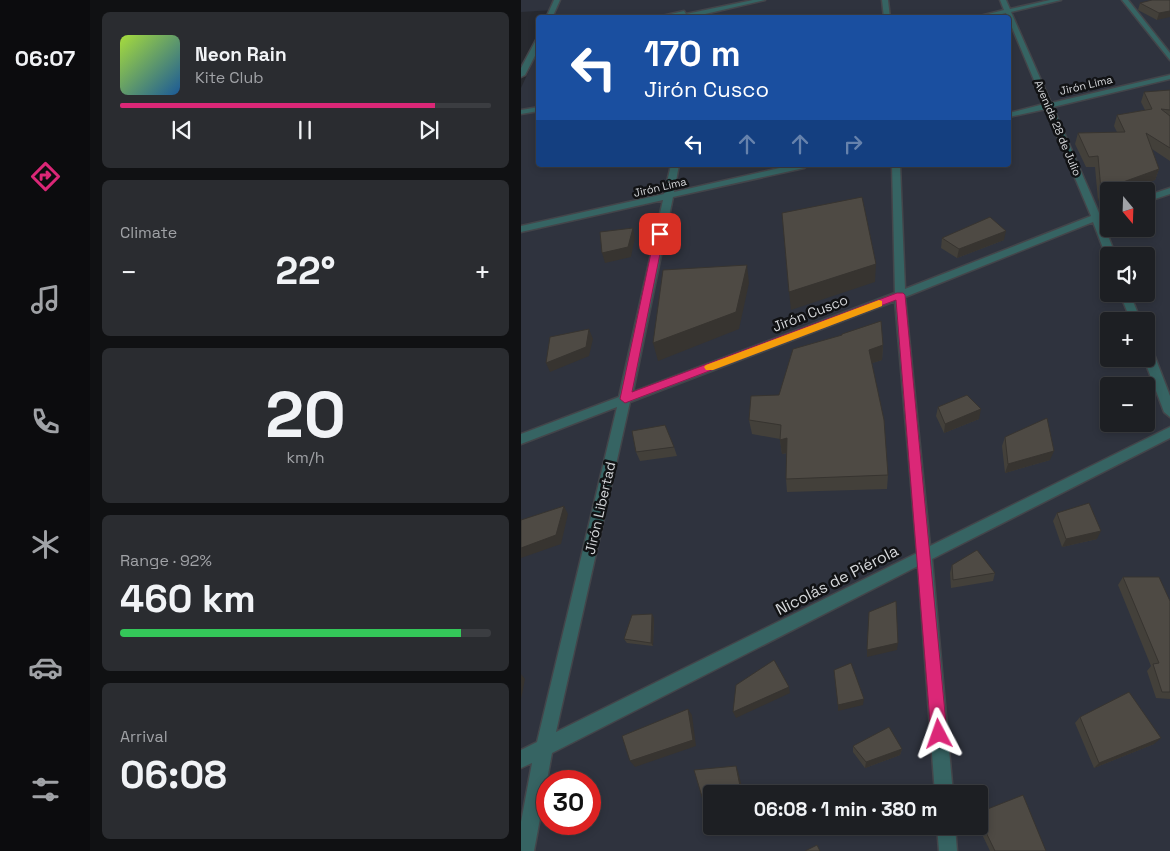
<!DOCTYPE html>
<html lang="en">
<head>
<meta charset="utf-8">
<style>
  :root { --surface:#1d1f23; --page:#2a2c30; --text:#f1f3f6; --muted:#a0a2a6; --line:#3b3d41; --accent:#db2777 }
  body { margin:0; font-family:"Space Grotesk",sans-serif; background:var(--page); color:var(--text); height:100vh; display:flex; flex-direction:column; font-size:19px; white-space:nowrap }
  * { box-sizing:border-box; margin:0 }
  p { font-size:16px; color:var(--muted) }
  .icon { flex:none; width:28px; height:28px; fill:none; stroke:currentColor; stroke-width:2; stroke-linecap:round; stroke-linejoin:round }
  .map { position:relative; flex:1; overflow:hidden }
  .side { display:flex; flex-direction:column; gap:12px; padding:12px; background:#101113; width:431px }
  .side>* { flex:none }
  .banner { position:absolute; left:15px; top:15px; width:475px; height:152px; border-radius:5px; box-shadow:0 2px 8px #0003,0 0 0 1px var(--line); background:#1a4fa0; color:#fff; overflow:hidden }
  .needle { width:32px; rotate:161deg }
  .tools { position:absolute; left:579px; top:182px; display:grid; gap:10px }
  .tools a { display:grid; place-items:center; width:55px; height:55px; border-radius:5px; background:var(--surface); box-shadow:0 2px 8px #0003,0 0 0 1px var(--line); font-size:25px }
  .speed { position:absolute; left:15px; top:770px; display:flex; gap:10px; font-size:25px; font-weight:700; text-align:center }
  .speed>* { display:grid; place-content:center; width:65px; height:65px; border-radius:50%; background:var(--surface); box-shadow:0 2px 8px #0003,0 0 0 1px var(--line); line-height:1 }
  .speed .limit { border:8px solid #d22; background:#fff; color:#111 }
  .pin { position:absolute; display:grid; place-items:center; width:42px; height:42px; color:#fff; margin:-21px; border-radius:10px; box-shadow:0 2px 8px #0006 }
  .me { position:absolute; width:55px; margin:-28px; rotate:356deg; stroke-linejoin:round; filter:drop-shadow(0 0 4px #0008) }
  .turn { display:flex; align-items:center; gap:18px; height:105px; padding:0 25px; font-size:22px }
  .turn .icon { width:65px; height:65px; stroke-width:2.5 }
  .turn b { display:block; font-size:35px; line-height:42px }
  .lanes { display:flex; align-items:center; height:48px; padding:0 25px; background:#0003; justify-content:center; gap:25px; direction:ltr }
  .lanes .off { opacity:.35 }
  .big { font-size:38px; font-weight:700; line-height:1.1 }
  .side .widget { flex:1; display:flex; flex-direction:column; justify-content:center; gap:8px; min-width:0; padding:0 18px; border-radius:8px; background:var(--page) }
  .side .dial { align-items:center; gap:0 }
  .dial b { font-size:65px; line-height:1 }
  .song { display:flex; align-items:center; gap:15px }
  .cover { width:60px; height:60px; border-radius:8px; background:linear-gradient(135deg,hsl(80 70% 55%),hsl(210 70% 35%)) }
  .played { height:5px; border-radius:2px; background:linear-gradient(90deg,var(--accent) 85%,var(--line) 85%) }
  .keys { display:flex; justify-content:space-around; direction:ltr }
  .heat { display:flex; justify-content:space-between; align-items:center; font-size:28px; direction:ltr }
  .charge { height:8px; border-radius:4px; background:linear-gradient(90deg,#34c759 92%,var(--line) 0) }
  .trip { position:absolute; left:182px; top:785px; width:285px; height:50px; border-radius:5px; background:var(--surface); box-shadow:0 2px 8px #0003,0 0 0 1px var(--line); font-weight:700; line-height:50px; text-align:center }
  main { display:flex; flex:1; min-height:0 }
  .tabs { display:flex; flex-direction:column; width:90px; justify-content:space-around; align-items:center; background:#0c0c0e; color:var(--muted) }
  .tabs .icon { width:35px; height:35px }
  .tabs .active { color:var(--accent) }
  .tabs b { font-size:22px; color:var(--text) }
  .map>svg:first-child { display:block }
  .built { fill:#2f333e; fill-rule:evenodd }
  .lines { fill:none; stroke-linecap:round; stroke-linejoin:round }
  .street-casing { stroke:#43454a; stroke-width:3 }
  .street { fill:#366463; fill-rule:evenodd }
  .wall { fill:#43403a }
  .shaded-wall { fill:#373430 }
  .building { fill:#4e4a44; stroke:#373430 }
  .route { fill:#db2777; stroke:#8e194d }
  .slow { fill:#f59e0b }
  .labels { text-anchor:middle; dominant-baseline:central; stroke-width:5; stroke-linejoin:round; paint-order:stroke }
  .far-street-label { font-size:11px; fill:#d4d6d9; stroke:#111214 }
  .street-label { font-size:14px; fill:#d4d6d9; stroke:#111214 }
  .near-street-label { font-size:16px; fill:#d4d6d9; stroke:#111214 }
</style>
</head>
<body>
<main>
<nav class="tabs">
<b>06:07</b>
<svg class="icon active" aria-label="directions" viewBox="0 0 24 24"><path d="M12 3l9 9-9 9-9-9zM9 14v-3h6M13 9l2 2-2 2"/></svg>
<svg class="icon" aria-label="music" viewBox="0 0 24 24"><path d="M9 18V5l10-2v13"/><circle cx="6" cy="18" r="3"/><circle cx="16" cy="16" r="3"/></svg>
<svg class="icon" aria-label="phone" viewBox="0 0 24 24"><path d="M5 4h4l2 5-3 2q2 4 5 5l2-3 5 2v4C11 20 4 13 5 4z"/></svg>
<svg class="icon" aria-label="climate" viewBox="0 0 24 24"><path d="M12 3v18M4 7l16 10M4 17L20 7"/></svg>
<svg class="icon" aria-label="car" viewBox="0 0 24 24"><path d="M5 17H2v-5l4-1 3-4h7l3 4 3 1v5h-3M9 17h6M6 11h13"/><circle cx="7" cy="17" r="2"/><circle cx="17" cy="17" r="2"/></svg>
<svg class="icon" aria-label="filters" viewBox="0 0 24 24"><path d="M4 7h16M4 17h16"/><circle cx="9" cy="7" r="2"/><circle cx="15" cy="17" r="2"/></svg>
</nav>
<section class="side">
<div class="widget">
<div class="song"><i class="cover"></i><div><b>Neon Rain</b><p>Kite Club</p></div></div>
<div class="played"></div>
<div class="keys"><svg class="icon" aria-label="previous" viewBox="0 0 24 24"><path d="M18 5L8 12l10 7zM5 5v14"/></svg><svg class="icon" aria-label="pause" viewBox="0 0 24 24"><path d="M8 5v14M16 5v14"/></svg><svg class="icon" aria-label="next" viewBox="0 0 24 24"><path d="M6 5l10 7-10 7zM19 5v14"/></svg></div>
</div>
<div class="widget"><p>Climate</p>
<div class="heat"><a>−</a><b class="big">22°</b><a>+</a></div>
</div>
<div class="widget dial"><b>20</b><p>km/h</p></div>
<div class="widget"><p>Range · 92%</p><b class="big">460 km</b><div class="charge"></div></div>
<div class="widget"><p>Arrival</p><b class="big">06:08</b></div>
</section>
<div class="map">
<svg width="649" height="851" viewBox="0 0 649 851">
  <rect width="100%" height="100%" fill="#27292f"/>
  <path class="built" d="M0,0H649V851H0V88L17,51L18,165H488V18H31L33,10L0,12ZM588,191H625V229H588ZM588,256H625V294H588ZM588,321H625V359H588ZM588,386H625V424H588ZM26,781H69V824H26ZM191,794H459V826H191Z"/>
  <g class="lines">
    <g class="street-casing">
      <path id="street" d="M33,0H39L31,18H25Z
        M232,0H244L167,18H132L163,11L165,14Z
        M361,0H367L369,18H363Z
        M479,0H485L489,9L529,0H540L490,12L530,103L649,75V79L532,107L578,213L588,209V215L580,218L595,256H588V258L585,256L572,222L384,297L409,546L649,427V438L411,559L432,794H414L397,566L31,753L13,851H0V822L11,763L0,768V750L16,742L96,407L0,444V434L98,397L142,200L0,232V226L143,194L150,165H158L153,192L272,165H287L283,168L152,197L112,392L374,293L371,165H379L384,289L570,216L525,109L488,117V113L523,104L485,13L465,18H451L483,10ZM374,301L396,553L35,732L109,402Z
        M601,0H607L649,53V60Z
        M18,38V48L4,75L0,77V68L15,40Z
        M18,107V111L0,114V110Z
        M649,188V194L625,202V196Z
        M599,294H609L620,321H610Z
        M625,345L631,349L649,396V417L643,412L623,359H625Z
        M416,826H434L436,851H418Z"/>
    </g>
    <use href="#street" class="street"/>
  </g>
  <path class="wall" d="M649,0L636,20L617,10L619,3Z
    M649,90V161L631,149L638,169L634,180L603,191H588L577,201L574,167H565L554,144L557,133L596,132L593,126L596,115L624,110L620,102L623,92Z
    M421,238L483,240L436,258L420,248Z
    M321,334L362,345L361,360L351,363L367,475L366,489L266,492L265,479L266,453L261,454L259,439L231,434L228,420L258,395L321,335Z
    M417,407L458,419L423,433L415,416Z
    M484,437L529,460L484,473L481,446Z
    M153,447L156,456L119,461L115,452Z
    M536,513L576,539L541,547L532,521Z
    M431,565L474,573L472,581L430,588L429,573Z
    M602,577L649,601V699L635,698L626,671L630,666L597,585Z
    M133,618L132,646L106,643L103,639Z
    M559,717L633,744L573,768L554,723Z
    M332,746L381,749L379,755L344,768L332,752Z
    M459,812L525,851H469L457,826H459Z"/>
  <path class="shaded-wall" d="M649,11V17L636,20L638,13Z
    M638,169L634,180L603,191H588V197L577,201L580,190Z
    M112,228L114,238L110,257L84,263L81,253Z
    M485,231L483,240L436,258L438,249Z
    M355,264L354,282L270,310L268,292Z
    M226,265L228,283L218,329L137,361L132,343Z
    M68,329L72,339L68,356L29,372L25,363Z
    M362,345L361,360L348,364V350Z
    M460,409L458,419L423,433L424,424Z
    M266,438L268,452L261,454L259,440Z
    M533,451L529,460L484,473L487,464Z
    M43,506L47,514L40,544L0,558V548Z
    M580,531L576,539L541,547L545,539Z
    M131,614L133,618L132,646L130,643Z
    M377,643L376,650L346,657V650Z
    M0,674L4,679L0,699Z
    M268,687L269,693L215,718L212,712Z
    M343,699L342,705L317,711V705Z
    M167,709L171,715L175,746L114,767L109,761Z
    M640,738L633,744L573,768L578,763Z
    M381,749L379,755L344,768L345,762Z
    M215,766L217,771L222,791L215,794H199Z
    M191,797V803L185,805L182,800Z"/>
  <path class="building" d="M631,0H649V11L638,13L619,3Z
    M649,90V110L640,109L649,116V148L625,133L638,169L580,190L577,156L568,157L557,133L604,132L596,115L631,109L623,92Z
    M341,197L355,264L268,292L261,213Z
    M469,217L485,231L438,249L421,238Z
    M112,228L107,247L81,253L79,232Z
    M226,265L215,312L132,343L142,270Z
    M360,321L362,345L348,350L363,420L367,475L265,479L266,438L259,440L260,425L228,420L230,396L258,395L272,349L321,335V334Z
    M68,329L65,347L25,363L29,337Z
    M446,395L460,409L424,424L417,407Z
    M526,418L533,451L487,464L484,437Z
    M144,425L153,447L115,452L111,431Z
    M568,503L580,531L545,539L536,513Z
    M43,506L35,535L0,548V520Z
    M456,550L474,573L432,580L431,565Z
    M602,577H638L649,601V692H641L632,664L638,663Z
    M375,601L377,643L346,650L348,612Z
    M131,614L130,643L103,639L111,615Z
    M253,660L268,687L212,712L215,685Z
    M330,663L343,699L317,705L313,670Z
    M608,692L640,738L578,763L559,717Z
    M167,709L172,740L109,761L101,736Z
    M368,727L381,749L345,762L332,746Z
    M215,766L219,786L199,794H191V797L182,800L173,770Z
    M502,795L525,851H474L459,820V812Z
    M296,845L299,851H284Z"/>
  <path class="route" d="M139,231L143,234L111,392L376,293H382L384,295L426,734L423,740L418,742L412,740L410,734L375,300L104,403L99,399L134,234Z"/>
  <path class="slow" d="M358,300L361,301V306L192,370H185L183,367L185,365Z"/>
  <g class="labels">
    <g class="far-street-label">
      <text transform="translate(565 85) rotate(-13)">Jirón Lima</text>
      <text transform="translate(537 128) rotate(67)">Avenida 28 de Julio</text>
      <text transform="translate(139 187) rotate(-13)">Jirón Lima</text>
    </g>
    <g class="street-label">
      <text transform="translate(289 313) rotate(-21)">Jirón Cusco</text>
      <text transform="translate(79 508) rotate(-77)">Jirón Libertad</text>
    </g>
    <g class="near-street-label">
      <text transform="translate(316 580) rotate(-27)">Nicolás de Piérola</text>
    </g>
  </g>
</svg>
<div class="tools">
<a><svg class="needle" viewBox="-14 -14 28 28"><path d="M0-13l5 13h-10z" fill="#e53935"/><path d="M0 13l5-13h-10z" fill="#a0a2a6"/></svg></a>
<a><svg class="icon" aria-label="sound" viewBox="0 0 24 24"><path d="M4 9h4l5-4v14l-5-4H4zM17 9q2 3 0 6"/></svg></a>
<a>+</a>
<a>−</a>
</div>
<div class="speed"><div class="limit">30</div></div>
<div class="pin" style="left:139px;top:234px;background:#d93025"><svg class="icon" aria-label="arrive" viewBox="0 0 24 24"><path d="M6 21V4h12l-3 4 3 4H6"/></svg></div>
<svg class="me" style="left:418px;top:734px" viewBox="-20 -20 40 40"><path d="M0-17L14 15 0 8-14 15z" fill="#db2777" stroke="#fff" stroke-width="4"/></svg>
<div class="trip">06:08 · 1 min · 380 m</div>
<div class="banner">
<div class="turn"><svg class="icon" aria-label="left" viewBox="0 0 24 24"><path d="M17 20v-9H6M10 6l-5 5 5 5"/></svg><div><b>170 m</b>Jirón Cusco</div></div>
<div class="lanes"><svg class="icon" aria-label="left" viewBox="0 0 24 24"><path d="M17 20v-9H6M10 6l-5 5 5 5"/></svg><svg class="icon off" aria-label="ahead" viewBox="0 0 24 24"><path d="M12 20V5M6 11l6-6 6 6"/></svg><svg class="icon off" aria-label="ahead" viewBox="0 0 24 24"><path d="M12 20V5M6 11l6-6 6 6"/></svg><svg class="icon off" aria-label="right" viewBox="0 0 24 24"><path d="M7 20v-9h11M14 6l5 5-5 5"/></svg></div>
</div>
</div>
</main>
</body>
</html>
